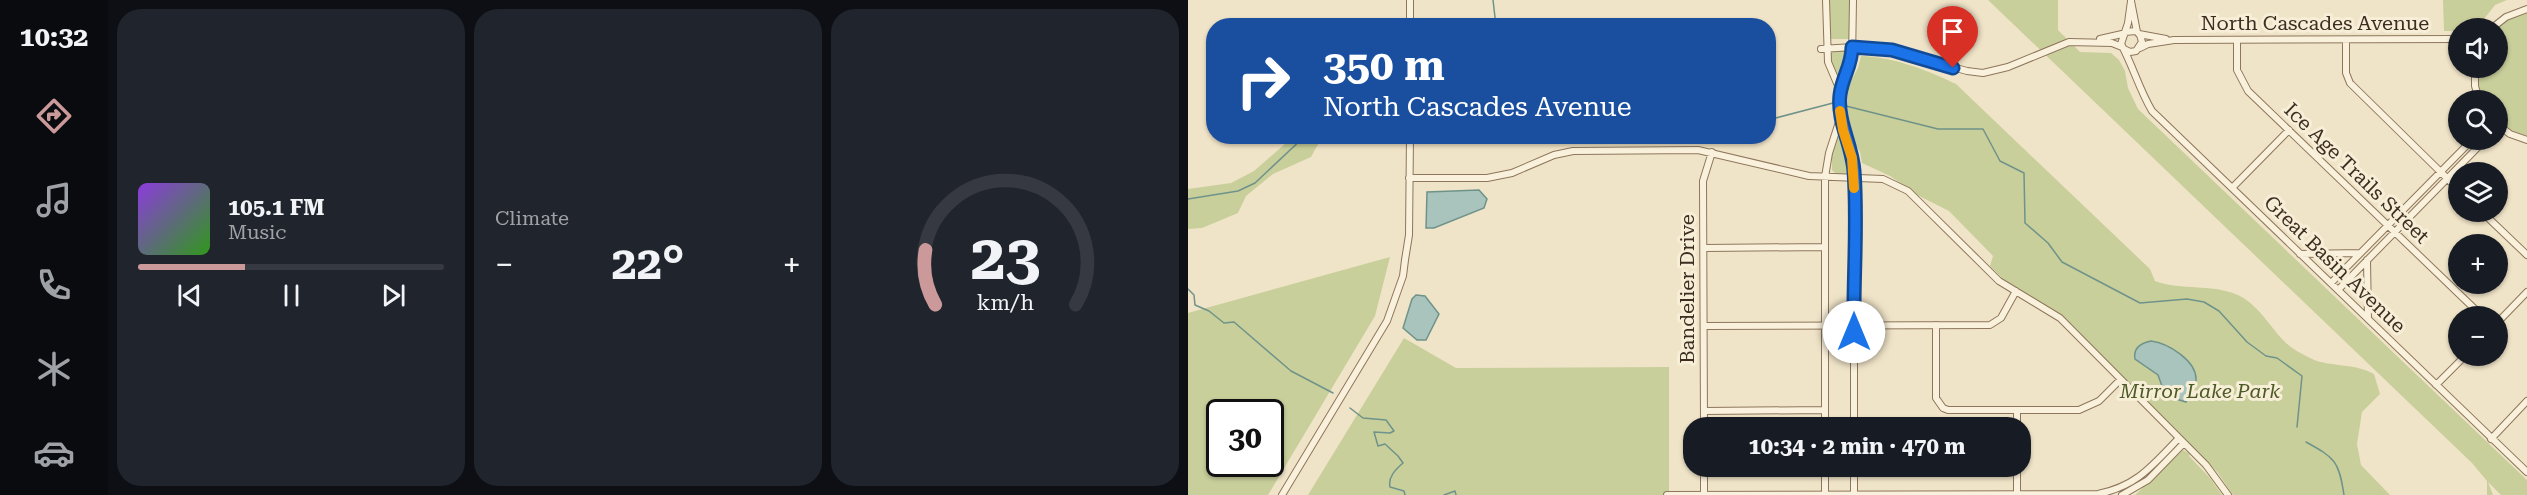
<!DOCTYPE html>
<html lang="en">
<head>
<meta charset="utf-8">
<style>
  :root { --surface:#171b24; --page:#20242c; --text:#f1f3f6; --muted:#9ea1a6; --line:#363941; --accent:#cc999b }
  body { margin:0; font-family:"Roboto Serif",serif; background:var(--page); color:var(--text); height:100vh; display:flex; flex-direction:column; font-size:22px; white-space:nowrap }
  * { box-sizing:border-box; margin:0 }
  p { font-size:20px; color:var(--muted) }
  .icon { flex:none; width:33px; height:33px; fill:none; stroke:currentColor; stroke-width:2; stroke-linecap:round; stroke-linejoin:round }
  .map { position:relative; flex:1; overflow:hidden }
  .drawer { display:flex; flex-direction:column; gap:9px; padding:9px; background:#0d0f14; width:1080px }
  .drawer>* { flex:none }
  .banner { position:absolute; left:18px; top:18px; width:570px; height:126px; border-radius:24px; box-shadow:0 2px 4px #0004; background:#1a4fa0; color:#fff; overflow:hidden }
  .buttons { position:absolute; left:1260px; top:18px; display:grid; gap:12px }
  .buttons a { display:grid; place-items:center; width:60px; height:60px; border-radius:50%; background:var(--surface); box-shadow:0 2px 4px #0004; font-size:30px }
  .speed { position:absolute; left:18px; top:399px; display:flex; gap:12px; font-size:30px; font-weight:700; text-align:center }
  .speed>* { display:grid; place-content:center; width:78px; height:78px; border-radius:50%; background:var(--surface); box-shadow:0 2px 4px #0004; line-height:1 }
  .speed .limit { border:3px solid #111; border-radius:9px; background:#fff; color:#111 }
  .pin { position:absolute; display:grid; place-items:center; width:51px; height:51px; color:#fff; margin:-62px -26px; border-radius:50% 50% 50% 0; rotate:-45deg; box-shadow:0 0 6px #0007 }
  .pin .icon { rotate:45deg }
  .me { position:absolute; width:66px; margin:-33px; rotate:0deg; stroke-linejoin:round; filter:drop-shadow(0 0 4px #0008) }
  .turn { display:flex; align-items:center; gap:21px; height:126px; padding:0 18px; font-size:27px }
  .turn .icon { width:78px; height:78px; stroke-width:2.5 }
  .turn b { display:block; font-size:42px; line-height:51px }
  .big { font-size:45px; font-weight:700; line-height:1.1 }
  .drawer .tile { flex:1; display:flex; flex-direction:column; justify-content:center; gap:9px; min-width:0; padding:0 21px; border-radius:24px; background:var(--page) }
  .drawer .dial { align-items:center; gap:0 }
  .dial svg { height:156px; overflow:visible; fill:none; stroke:var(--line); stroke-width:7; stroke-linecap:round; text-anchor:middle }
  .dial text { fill:var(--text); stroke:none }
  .song { display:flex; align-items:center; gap:18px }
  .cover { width:72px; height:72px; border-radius:9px; background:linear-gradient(135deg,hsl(270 70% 55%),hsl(110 70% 35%)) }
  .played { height:6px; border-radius:3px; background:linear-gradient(90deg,var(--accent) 35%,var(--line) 35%) }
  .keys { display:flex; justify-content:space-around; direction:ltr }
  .heat { display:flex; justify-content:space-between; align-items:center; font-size:33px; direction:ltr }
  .drawer .tiles { flex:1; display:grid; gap:9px; grid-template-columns:repeat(3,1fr) }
  .trip { position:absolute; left:495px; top:417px; width:348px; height:60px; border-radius:24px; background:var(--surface); box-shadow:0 2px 4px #0004; font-weight:700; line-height:60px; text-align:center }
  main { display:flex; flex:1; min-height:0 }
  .menu { display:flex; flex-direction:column; width:108px; justify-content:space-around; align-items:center; background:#090b0e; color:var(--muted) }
  .menu .icon { width:42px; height:42px }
  .menu .active { color:var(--accent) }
  .menu b { font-size:27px; color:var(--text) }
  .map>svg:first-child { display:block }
  .green { fill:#c9cf9b; fill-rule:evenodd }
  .water { fill:#a9c4bc; stroke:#6f938a; stroke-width:1.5 }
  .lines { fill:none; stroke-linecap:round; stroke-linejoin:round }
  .stream { stroke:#6f938a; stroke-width:1.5 }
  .minor-casing { stroke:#8d765c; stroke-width:8 }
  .minor { stroke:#faf1dc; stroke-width:6 }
  .route-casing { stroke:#114b97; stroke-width:15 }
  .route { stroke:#1a73e8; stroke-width:10 }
  .slow { stroke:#f59e0b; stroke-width:10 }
  .labels { text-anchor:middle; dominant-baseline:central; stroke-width:6; stroke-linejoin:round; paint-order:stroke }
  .street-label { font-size:20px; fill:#3d2e20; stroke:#f7eed8 }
  .park-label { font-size:20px; font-style:italic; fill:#4d5a26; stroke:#f7eed8 }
</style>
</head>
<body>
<main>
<nav class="menu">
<b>10:32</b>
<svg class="icon active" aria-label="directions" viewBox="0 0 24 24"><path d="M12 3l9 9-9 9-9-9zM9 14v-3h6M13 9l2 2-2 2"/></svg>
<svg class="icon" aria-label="music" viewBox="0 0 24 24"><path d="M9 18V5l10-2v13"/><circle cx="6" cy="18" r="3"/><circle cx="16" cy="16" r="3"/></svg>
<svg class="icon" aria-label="phone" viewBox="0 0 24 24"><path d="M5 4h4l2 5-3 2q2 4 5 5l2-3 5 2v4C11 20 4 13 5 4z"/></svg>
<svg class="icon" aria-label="climate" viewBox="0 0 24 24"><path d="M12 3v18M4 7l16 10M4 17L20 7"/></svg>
<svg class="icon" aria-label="car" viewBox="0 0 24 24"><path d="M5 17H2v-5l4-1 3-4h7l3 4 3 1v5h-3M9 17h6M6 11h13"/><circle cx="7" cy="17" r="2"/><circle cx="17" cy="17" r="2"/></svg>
</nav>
<section class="drawer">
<div class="tiles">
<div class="tile">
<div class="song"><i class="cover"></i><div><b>105.1 FM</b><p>Music</p></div></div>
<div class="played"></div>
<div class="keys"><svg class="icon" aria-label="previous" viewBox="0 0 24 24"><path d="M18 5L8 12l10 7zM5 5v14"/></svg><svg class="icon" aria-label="pause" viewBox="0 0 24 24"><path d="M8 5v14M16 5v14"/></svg><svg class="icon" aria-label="next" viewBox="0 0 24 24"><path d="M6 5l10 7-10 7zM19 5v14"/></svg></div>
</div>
<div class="tile"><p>Climate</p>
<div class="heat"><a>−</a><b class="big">22°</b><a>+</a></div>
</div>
<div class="tile dial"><svg viewBox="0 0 100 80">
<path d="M14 69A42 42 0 1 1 86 69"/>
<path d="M14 69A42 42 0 0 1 9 41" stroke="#cc999b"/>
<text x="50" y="56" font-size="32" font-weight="700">23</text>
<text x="50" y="72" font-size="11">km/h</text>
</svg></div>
</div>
</section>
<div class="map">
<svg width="1339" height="495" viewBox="0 0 1339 495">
  <rect width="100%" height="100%" fill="#f0e4c8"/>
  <path class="green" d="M641,0H662L663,39H643Z
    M800,0H870V30L892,52L923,53L931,60L937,71L940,88L950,109L1339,480V495H1313L1300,482L1305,495H1299V481L1284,463Z
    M1255,0H1319L1307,5L1289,28H1270V31H1256Z
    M1339,12V136L1323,130L1310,120V100H1295C1290,90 1289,79 1290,68H1310L1309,28L1321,19Z
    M646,51H659L662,53L661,63L652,81L643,66L642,53Z
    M673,56C705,57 739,70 768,84L962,269L967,281C994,291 1025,283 1052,296C1071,306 1083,328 1097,342C1103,348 1112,353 1120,357C1139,368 1165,362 1186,374L1192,394L1174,412L1169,444L1173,465L1202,495H1045L1030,473L874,315L821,285L802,266L805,256L761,211L731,196L702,176L674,163L672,152L659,128L660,86L670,68Z
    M652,132L663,168L661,173C655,175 648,175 644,170V154Z
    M105,137H134L123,157L85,174L58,196L50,213L14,228L0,229V189L43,183L66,171Z
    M202,257L187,316L80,495H0V313ZM32,412H82V464H32Z
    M216,338L268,368L481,367V495H120Z
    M995,450L1002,454L1001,456L1022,478L1034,495H947Z"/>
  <path class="water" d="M291,190L299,199L296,208L246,228H238L239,192Z
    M228,295L237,296L251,314L238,340H229L215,328L224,299Z
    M963,341C980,343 1009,361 1008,380C1008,388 1001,396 998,402L988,399L974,386L970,375L947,359C945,348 953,343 963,341Z"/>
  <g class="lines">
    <path class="stream" d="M305,0L308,26
      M654,105L750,129H795L812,161L836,173L837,223L860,243L874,262L952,303L999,299L1016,302L1031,311L1059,342L1078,356L1089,358L1114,376L1109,427
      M580,120L645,103L649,104
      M0,199L50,191L67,183L117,136
      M0,289L6,295L7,305L21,311L36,323L46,322L103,371L145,393
      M162,408L175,418L198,420L206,431L202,433L186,432L190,446L197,444L210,456L215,463C207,470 200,477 202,487L216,491L217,495
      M1118,442C1147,458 1151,461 1156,495
      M256,495L267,491L268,495"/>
    <g class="minor-casing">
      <path id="minor" d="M638,0L640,62L651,88L652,118L666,169V428
        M943,1L940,23L933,44C945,66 951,89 964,111L1339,472
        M943,1L949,32
        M222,26V0
        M1304,28L1318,17L1339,9
        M951,34L978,39
        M912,39L934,34
        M1049,40V70L1060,91L1294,316
        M1158,40V73L1162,83L1270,189
        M952,48L960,44L986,40L1270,39
        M633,49L665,47L696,48L779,71L795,73L820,67L881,42L924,43L934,47
        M936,49L942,52L948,51L954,42L952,35L948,31L937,32
        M1287,68V86L1291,100
        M653,90L664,61L665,0
        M1310,125L1322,134L1339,140
        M221,178H299L324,173L366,155L385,151L510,150L621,176L695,179L720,191L811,281L872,318L1018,465L1040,495
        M1044,188L1101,130
        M1294,212L1339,255
        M516,248L637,247
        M1112,254L1172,253
        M1179,260L1180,319
        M1143,283L1284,140
        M1150,290L1297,140
        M1310,322L1339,292
        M748,325V398L755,408L760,410H891L911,401L932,380
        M516,326L802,325L813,318L828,291
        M1248,385L1277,356
        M516,411L637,410
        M516,428L515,181L524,152
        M637,428V177L641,153L652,119
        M829,428V410
        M1303,439L1339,401
        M516,466V495
        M666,466V495
        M829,466V495
        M94,495L199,321L215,276L217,260L221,235L222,136
        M479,495L910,494C949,486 964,466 991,438
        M637,495V466
        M934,495L960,480L996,443"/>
    </g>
    <use href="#minor" class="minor"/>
  </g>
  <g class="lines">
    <g class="route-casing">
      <path id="route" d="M666,332C665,278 670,224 666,171C664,144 649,122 652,95C654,77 664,66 664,47L704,50L765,68"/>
    </g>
    <use href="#route" class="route"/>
    <path class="slow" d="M652,111L655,130L664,158L666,188"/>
  </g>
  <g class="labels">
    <g class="street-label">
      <text x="1127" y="23">North Cascades Avenue</text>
      <text transform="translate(1169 173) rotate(44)">Ice Age Trails Street</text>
      <text transform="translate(1147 264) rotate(44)">Great Basin Avenue</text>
      <text transform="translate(499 289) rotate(-90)">Bandelier Drive</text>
    </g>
    <g class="park-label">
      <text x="1012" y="391">Mirror Lake Park</text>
    </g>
  </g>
</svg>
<div class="buttons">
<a><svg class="icon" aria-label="sound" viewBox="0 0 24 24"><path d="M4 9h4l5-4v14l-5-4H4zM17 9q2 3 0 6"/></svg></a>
<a><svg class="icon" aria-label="search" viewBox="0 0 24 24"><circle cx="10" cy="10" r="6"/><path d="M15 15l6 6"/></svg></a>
<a><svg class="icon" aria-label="layers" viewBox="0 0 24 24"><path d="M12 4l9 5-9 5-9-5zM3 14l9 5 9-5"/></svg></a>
<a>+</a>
<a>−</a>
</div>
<div class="speed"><div class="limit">30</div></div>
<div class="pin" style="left:765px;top:68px;background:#d93025"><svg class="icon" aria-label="arrive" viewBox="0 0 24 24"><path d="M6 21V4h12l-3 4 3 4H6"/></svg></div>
<svg class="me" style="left:666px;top:332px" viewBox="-20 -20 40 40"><circle r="19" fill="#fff"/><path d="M0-13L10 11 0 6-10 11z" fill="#1a73e8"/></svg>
<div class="trip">10:34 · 2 min · 470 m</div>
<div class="banner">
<div class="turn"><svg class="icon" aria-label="right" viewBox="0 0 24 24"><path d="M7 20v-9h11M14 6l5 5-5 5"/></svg><div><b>350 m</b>North Cascades Avenue</div></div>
</div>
</div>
</main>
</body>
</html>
